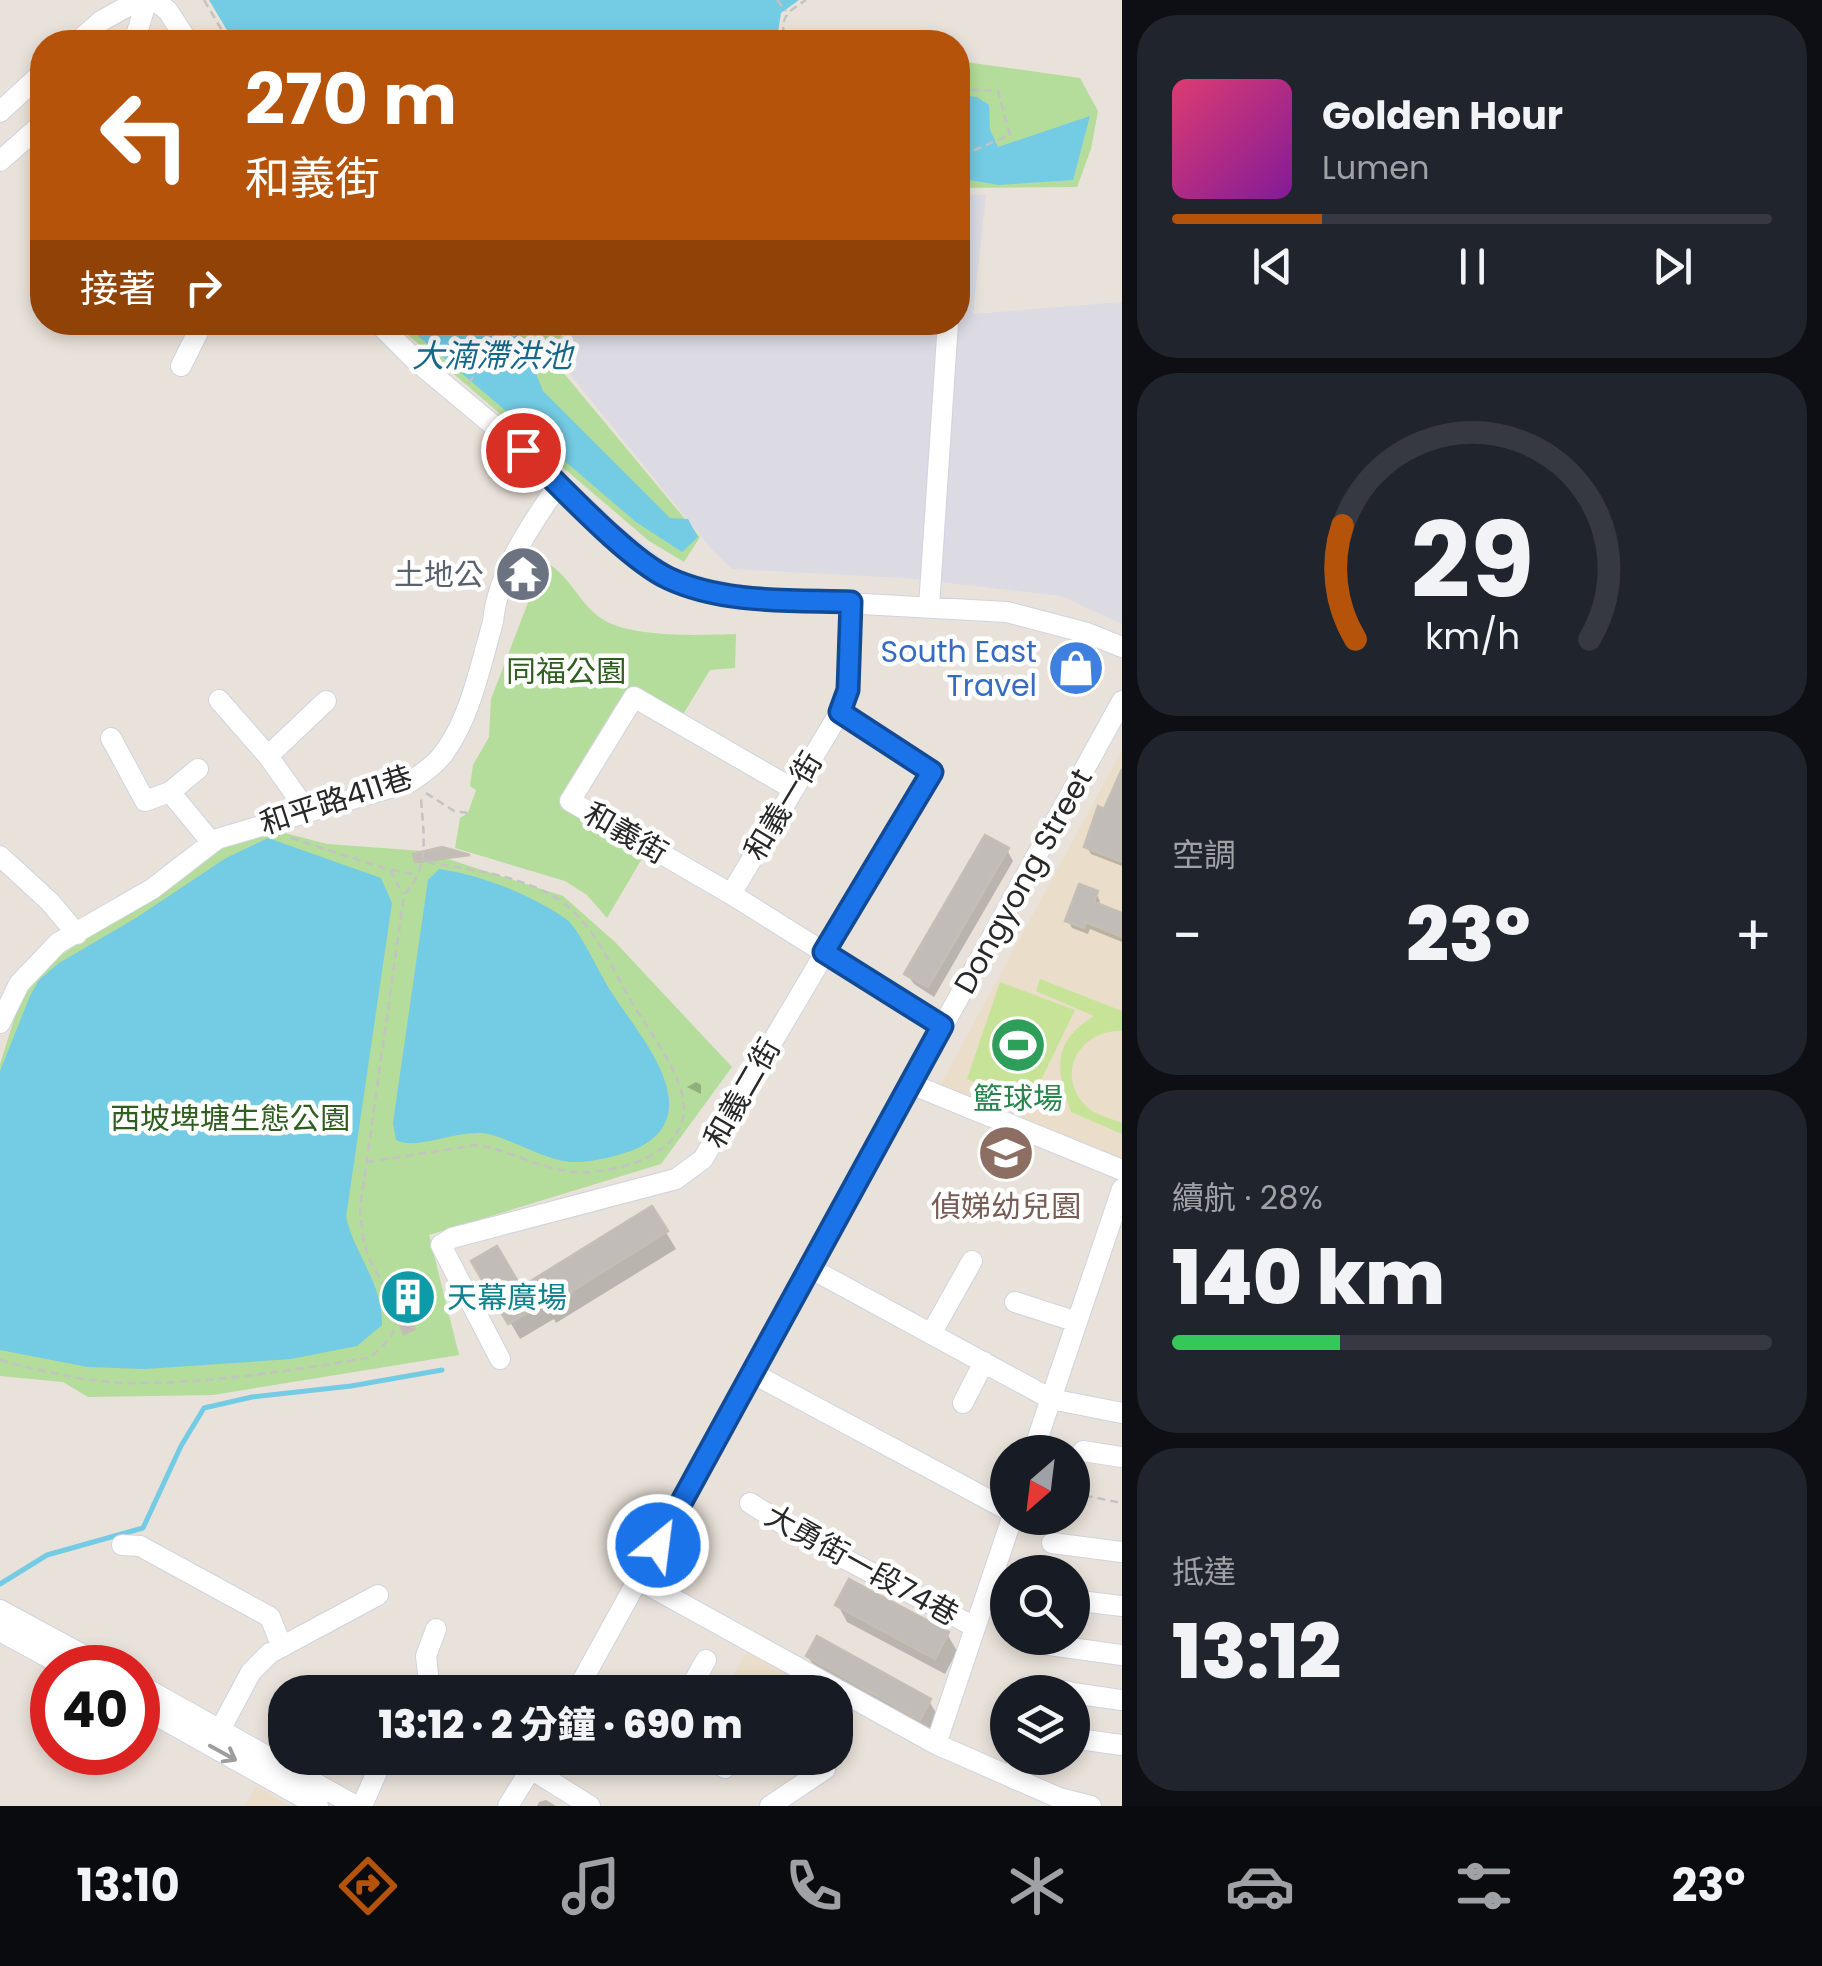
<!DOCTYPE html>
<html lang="zh-TW">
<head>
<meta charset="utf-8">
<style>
  :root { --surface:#171b24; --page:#20242c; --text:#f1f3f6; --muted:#9ea1a6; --line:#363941; --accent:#b45309 }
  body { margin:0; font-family:Poppins,"Noto Sans TC",sans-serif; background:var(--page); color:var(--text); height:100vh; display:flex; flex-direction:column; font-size:38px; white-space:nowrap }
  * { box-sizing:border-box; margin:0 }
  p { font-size:32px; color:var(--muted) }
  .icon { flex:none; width:55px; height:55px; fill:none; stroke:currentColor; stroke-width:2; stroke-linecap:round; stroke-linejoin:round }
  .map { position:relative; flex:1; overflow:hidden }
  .sheet { display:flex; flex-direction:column; gap:15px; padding:15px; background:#0d0f14; width:700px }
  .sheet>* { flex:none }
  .guide { position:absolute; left:30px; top:30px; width:940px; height:305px; border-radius:40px; box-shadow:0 5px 15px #0003; background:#b45309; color:#fff; overflow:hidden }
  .needle { width:65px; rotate:208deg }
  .tools { position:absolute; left:990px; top:1435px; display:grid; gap:20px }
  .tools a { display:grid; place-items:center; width:100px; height:100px; border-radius:50%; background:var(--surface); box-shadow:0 5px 15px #0003; font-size:50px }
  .speed { position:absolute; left:30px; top:1645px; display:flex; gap:20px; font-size:50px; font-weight:700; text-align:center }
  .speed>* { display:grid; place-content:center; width:130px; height:130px; border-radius:50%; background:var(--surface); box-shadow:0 5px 15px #0003; line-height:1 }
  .speed .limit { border:15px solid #d22; background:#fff; color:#111 }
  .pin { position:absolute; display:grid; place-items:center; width:85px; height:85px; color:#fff; margin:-42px; border:5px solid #fff; border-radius:50%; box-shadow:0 2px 10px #0007 }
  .me { position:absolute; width:110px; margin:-55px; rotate:29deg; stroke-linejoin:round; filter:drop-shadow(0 0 8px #0008) }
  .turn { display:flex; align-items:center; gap:35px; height:210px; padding:0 50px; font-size:45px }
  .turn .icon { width:130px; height:130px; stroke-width:2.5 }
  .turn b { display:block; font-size:70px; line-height:85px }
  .then { display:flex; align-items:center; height:95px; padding:0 50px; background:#0003; gap:20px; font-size:38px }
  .big { font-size:75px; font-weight:800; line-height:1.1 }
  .sheet .widget { flex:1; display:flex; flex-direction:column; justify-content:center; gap:15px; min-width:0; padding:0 35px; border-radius:40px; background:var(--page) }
  .sheet .dial { align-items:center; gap:0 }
  .dial svg { height:260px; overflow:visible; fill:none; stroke:var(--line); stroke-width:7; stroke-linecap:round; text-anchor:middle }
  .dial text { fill:var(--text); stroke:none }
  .song { display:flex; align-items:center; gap:30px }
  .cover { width:120px; height:120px; border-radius:15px; background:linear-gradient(135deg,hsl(340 70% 55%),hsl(290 70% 35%)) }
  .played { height:10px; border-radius:5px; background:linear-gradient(90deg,var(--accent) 25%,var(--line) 25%) }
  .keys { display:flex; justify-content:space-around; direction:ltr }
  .heat { display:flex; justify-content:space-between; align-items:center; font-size:55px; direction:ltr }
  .charge { height:15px; border-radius:8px; background:linear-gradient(90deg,#34c759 28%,var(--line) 0) }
  .trip { position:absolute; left:268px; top:1675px; width:585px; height:100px; border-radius:40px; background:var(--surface); box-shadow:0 5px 15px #0003; font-weight:800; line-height:100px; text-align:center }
  .menu { display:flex; height:160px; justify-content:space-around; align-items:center; background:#090b0e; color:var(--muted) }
  .menu .icon { width:70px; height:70px }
  .menu .on { color:var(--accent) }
  .menu b { font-size:45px; color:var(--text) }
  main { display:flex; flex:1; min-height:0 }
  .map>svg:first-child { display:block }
  .industrial { fill:#dcdae2 }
  .education { fill:#eadeca }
  .green { fill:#b4dc9a }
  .pitch { fill:#c6e397 }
  .water { fill:#74cbe4 }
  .shadow { fill:#0003 }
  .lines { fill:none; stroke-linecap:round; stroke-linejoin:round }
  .stream { stroke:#74cbe4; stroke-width:5 }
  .building { fill:#c1bcb7; stroke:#c4beb4; stroke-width:2.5 }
  .minor-casing { stroke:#d0d3e0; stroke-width:22 }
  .path { stroke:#c3c3c3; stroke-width:2.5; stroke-dasharray:8 5; stroke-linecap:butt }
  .minor { stroke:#fff; stroke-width:20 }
  .oneway { stroke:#9e9e9e }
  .route-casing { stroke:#114b97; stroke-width:25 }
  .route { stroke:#1a73e8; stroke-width:18 }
  .labels { text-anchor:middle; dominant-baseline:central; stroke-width:9; stroke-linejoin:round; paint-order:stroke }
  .worship-label { font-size:30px; fill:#5b616d; stroke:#fff; text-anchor:end }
  .shop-label { font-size:30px; fill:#366cbe; stroke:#fff; text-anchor:end }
  .park-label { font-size:30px; fill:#2f5e1f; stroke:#fff }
  .street-label { font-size:30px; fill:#282828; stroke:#fff }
  .leisure-label { font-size:30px; fill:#27864d; stroke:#fff }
  .education-label { font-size:30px; fill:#785e54; stroke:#fff }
  .culture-label { font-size:30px; fill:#0d838f; stroke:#fff; text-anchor:start }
  .water-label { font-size:32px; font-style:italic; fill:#17698c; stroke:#fff }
</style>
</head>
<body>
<main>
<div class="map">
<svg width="1122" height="1806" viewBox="0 0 1122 1806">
  <rect width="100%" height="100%" fill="#e9e2da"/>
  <path class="industrial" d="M958,194L986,195L973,314L1122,302V624L1061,596L905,578L732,569L713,551L556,357L569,323L958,322Z"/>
  <path class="education" d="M1122,750V1161L937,1091Z
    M746,1652L821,1692H758L732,1678Z
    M256,1786L291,1806H245Z"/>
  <path class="green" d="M958,61L1080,78L1098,111L1091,149L1077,187L958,188Z
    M394,323H566L552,359L700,537L684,562L649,541Z
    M544,561C568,573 577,600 598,616C626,639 701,635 736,634L735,668L710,670L682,716L631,691L616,705L560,797L561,801L644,855L607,918L587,895L565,881L455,848L460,818L468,813L476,790L470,786L473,765L489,737L491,699Z
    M277,831L327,844L423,851L563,896L616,943L732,1067L661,1164L429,1235L459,1355L213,1395L88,1397L63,1382L0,1376V1064L22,994L48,964L216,850Z"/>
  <path class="pitch" d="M1040,979L1122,1011V1031C1080,1029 1054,1074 1086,1106C1094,1115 1111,1118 1122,1123V1134L1071,1112C1056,1069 1051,1043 1094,1016L1036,991Z
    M1000,982L1075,1010L1030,1103L967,1079Z"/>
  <path class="water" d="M209,0H799L781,13L777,39L783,42H234Z
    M958,95L977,97L989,105L990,130L998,147L1090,116L1073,180L999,185L958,178Z
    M403,323H521L518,329L543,391L670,518L688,519L698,537L682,552L636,522Z
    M268,838L381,878L392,903L346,1217C355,1255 383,1284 382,1325L357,1346L291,1359L145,1369L88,1367L0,1350V1071L30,996L39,980L59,963L136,918L226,858Z
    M439,869C481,875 532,895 566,919C580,929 601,978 614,996C642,1039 708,1113 638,1148C620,1156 590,1163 571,1162C545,1160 517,1142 492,1135C462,1126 419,1152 396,1140L393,1123L428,880Z"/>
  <path class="shadow" d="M1122,775V866L1091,854L1087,847Z
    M442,850L467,856L418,863L416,856Z
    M1007,850L1013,861L934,997L914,984L907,974Z
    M1096,893L1100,901L1098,906L1122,916V942L1090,929L1088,934L1072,928L1068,920Z
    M696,1082L701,1085V1094L687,1087Z
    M652,1209L676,1249L556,1323L554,1319L520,1339L475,1262L520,1290Z
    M838,1605L947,1634L957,1651L945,1674L847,1622Z
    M808,1656L929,1701L939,1718L930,1735L818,1673Z
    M301,1758H318L314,1765Z
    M546,1800L556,1806H537L539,1802Z"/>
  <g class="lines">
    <path class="stream" d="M0,1584L47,1555L143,1528L181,1446L204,1408L252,1397L351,1386L442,1370"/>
  </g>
  <path class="building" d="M1122,769V862L1084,847L1098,806L1104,809Z
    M985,835L1009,848L928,987L904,974Z
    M442,847L470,855L415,862L413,854Z
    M1079,884L1098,891L1094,902L1122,913V937L1086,922L1084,928L1065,921Z
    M652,1206L668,1231L545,1308L543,1304L508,1324L471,1261L497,1246L521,1287Z
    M396,1276L410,1280L425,1301L424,1309L412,1323L415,1329L404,1334L399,1323L408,1318L390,1290V1281Z
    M849,1579L949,1632L935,1659L835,1605Z
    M817,1636L931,1699L920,1720L806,1656Z"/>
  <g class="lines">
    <g class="minor-casing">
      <path id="minor" d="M155,0L168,11L188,42
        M77,42L101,21L139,0
        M134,42L147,0
        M0,112L42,73
        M0,161L42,124
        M377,322L415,360L523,450L619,540L667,577L705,589L755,598L1007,612L1087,633L1122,647
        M181,366L203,322
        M929,607L948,322
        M219,700L268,756L307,811
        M111,738L145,801L170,792L212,843
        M268,756L326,701
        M793,789L634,697L570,801L731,894L943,1027
        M170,792L198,769
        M0,856L50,902L77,934
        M731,894L840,712L848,689L851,602
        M0,1023L19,984L58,943L152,889L217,839L410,782C423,773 437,764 446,750C471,715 481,663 493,622C497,573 532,523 559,484
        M911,1084L1122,1170
        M810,1268L1051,1399L1122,1413
        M1015,1302L1077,1322
        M931,1334L972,1261
        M500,1359L441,1245L452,1238L676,1179L703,1159L932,772L840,712
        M752,1373L1008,1510
        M963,1403L984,1362
        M1083,1451L1122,1457
        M1033,1452L1122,1189
        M750,1503L803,1537L975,1627
        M1052,1543L1122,1552
        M122,1545L140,1546L270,1617L282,1647
        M639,1580L936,1744L1059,1798L1091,1806
        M1072,1600L1122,1606
        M0,1610L107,1668
        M0,1631L68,1668
        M1035,1643L1122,1655
        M138,1684L356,1806
        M430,1692L426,1656L436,1629
        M576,1692L1122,701
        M688,1692L706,1660
        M1027,1692L1028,1686L1070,1692
        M1072,1693L1122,1700
        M138,1705L318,1806
        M220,1730L251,1672L270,1653L378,1595
        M1072,1738L1122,1745
        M936,1744L1012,1518
        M708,1758L725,1768
        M531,1769L590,1806
        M1014,1779L1018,1758
        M362,1806L383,1758
        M508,1806L537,1759
        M770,1806L825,1769"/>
    </g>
    <path class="path" d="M204,0L229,42
      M777,0L786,11
      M795,42L784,35C780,15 791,10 806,0
      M958,89L998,91L1010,135L958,157
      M468,383L527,322
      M426,793L454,811L468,813
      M291,838L390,870L403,894
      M392,870L418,875
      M367,1162L476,1145C516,1151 550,1176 593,1172C633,1168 696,1147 682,1094C673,1061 649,1031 631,1001C610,965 593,921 556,898C516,874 471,870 426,862
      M0,1360C42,1371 86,1382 130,1383C210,1384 289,1370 369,1358C415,1322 394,1306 372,1264C363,1248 362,1227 360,1209L404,895C431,866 423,834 421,797
      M1072,1493L1122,1503"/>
    <use href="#minor" class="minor"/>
  </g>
  <defs><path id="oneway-shaft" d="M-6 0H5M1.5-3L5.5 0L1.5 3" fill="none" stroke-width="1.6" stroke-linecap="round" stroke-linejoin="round" transform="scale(2.5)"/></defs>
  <use class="oneway" href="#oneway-shaft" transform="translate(223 1753) rotate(29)"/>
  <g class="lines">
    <g class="route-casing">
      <path id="route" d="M523,450C559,484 626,558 668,578C723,604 792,600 851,602L848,690L840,712L932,772L824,952L942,1026L658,1545"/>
    </g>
    <use href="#route" class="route"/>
  </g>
  <defs>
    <g id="temple-disc" transform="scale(2.875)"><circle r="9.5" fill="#6b7280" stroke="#fff"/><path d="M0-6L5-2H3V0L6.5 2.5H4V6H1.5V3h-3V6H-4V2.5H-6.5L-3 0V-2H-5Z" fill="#fff"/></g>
    <g id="shop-disc" transform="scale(2.875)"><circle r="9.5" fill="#3f7fe0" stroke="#fff"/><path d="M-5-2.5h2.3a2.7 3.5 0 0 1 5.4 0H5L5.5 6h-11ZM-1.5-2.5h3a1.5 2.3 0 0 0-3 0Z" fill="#fff"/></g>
    <g id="stadium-disc" transform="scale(2.875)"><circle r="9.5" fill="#2e9e5b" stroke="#fff"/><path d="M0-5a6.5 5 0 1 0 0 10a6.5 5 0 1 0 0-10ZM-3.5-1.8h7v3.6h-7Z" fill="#fff"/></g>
    <g id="school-disc" transform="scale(2.875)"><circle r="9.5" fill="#8d6e63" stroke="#fff"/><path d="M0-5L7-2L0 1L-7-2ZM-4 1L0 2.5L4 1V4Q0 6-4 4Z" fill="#fff"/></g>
    <g id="building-disc" transform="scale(2.875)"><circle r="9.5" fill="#0f9aa8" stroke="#fff"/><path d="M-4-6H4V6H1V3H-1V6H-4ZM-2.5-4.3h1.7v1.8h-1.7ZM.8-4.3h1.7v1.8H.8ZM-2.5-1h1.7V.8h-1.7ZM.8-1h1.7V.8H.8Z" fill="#fff"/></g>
  </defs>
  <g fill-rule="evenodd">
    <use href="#temple-disc" x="523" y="574"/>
    <use href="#shop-disc" x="1076" y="668"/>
    <use href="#stadium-disc" x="1018" y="1045"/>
    <use href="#school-disc" x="1006" y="1153"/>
    <use href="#building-disc" x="408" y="1297"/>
  </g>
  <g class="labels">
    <g class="worship-label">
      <text x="484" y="574">土地公</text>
    </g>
    <g class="shop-label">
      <text x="1037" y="651">South East<tspan x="1037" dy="34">Travel</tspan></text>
    </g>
    <g class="park-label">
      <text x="566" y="671">同福公園</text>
      <text x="230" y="1118">西坡埤塘生態公園</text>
    </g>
    <g class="street-label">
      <text transform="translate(336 800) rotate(-18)">和平路411巷</text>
      <text transform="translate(783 806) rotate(-59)">和義一街</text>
      <text transform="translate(626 833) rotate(30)">和義街</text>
      <text transform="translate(1023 881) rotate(-61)">Dongyong Street</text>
      <text transform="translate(742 1093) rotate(-60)">和義二街</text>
      <text transform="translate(862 1565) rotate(29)">大勇街一段74巷</text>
    </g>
    <g class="leisure-label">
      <text x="1018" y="1098">籃球場</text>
    </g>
    <g class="education-label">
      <text x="1006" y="1206">偵娣幼兒園</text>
    </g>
    <g class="culture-label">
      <text x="447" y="1297">天幕廣場</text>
    </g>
    <g class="water-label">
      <text x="492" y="355">大湳滯洪池</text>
    </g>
  </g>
</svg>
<div class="tools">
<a><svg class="needle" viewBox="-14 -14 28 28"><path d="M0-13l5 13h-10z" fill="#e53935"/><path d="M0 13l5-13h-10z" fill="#9ea1a6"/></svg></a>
<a><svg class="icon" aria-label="search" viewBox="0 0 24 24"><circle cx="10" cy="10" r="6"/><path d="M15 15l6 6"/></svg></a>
<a><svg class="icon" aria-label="layers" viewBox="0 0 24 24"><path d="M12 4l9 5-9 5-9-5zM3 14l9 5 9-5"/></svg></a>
</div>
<div class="speed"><div class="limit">40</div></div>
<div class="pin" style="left:523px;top:450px;background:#d93025"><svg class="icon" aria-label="arrive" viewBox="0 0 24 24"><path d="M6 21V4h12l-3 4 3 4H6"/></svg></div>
<svg class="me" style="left:658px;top:1545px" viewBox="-20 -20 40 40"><circle r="17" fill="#1a73e8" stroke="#fff" stroke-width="3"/><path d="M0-11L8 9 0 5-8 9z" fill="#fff"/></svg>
<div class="trip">13:12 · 2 分鐘 · 690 m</div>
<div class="guide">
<div class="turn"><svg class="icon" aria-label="left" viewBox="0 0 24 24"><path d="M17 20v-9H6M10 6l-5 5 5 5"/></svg><div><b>270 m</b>和義街</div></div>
<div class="then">接著<svg class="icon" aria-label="right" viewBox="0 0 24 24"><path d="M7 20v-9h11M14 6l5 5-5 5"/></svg></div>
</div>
</div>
<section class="sheet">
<div class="widget">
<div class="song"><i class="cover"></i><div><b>Golden Hour</b><p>Lumen</p></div></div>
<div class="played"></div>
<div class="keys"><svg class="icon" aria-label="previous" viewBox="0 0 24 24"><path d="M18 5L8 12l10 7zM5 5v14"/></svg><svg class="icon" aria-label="pause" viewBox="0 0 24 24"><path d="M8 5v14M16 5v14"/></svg><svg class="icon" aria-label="next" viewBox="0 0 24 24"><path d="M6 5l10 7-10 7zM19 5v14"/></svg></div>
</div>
<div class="widget dial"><svg viewBox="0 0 100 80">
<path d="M14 69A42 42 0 1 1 86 69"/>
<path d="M14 69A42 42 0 0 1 10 34" stroke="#b45309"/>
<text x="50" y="56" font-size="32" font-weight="700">29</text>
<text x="50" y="72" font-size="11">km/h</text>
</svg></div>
<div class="widget"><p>空調</p>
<div class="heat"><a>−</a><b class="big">23°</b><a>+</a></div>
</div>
<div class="widget"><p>續航 · 28%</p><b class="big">140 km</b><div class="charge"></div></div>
<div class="widget"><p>抵達</p><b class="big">13:12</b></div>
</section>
</main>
<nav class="menu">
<b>13:10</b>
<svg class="icon on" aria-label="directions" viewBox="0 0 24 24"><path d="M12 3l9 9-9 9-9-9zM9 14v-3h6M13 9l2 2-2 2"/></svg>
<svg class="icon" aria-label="music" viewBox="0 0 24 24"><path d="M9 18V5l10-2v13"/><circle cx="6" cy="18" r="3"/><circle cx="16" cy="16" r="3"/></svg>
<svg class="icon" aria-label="phone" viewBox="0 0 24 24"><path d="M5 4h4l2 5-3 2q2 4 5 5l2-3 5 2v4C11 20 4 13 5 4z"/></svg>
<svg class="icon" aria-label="climate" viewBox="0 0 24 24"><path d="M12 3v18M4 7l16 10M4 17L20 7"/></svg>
<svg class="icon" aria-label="car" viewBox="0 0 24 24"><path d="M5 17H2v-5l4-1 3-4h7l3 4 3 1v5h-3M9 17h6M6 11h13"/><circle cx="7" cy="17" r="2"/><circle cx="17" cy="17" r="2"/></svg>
<svg class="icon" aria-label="filters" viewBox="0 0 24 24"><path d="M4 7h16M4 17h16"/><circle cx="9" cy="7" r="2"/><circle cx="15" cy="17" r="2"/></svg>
<b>23°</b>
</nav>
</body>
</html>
